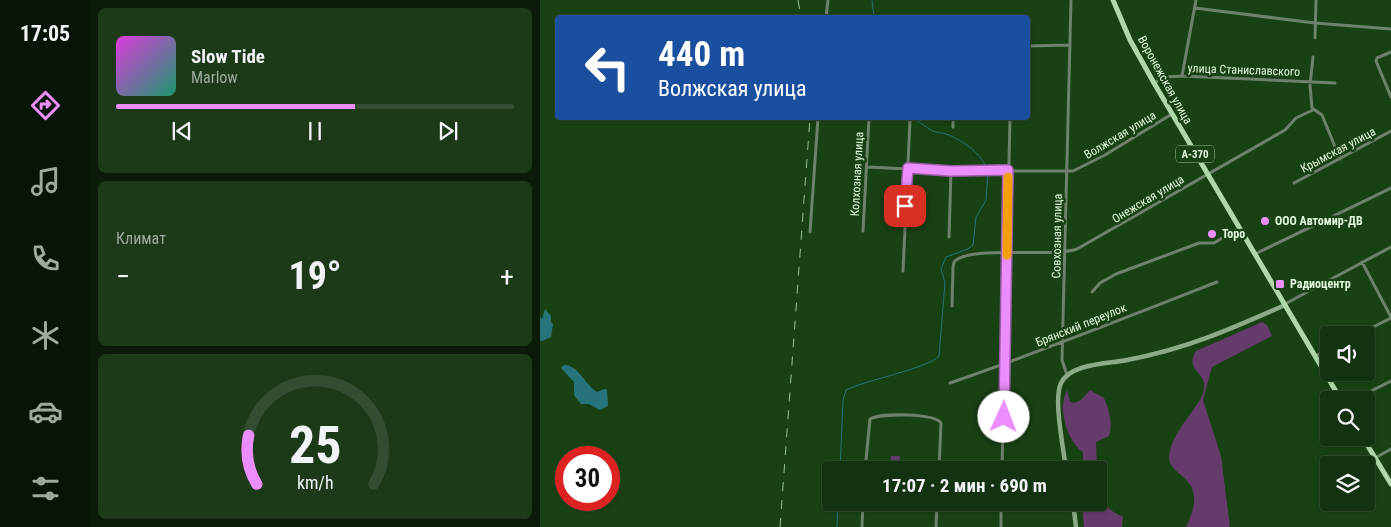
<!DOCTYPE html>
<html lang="ru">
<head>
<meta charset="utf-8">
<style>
  :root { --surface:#13320f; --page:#1c3a18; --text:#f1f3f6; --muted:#9daa9e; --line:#324d2f; --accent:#eb8dfc }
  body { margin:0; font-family:"Roboto Condensed",sans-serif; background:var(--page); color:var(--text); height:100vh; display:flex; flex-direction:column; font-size:19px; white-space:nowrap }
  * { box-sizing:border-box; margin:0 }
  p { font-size:16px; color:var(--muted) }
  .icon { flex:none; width:28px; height:28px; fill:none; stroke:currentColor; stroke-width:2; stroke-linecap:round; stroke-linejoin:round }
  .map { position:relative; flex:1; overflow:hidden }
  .details { display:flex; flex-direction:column; gap:8px; padding:8px; background:#0a1c08; width:450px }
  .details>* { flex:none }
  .top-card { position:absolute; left:15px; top:15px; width:475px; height:105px; border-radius:5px; box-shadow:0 1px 4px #0004,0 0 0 1px var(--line); background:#1a4fa0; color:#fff; overflow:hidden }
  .tools { position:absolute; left:780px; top:326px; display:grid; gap:10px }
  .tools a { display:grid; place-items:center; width:55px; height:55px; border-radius:5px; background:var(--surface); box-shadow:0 1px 4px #0004,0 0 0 1px var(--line); font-size:25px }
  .speed { position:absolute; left:15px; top:446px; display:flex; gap:10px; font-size:25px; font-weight:700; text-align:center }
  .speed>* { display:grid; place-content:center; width:65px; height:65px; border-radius:50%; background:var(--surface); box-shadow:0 1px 4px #0004,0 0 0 1px var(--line); line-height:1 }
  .speed .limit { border:8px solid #d22; background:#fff; color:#111 }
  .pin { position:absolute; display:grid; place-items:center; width:42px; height:42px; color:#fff; margin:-21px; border-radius:10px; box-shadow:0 2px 8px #0006 }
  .me { position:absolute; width:55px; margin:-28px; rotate:2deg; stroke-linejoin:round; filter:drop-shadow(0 0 4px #0008) }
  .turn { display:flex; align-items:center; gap:18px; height:105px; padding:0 20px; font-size:22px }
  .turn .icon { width:65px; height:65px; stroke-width:2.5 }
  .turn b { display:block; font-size:35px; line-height:42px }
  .big { font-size:38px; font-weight:700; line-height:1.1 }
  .details .tile { flex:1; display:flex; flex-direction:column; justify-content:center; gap:8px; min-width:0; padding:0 18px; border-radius:8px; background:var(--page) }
  .details .dial { align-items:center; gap:0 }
  .dial svg { height:130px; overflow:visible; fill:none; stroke:var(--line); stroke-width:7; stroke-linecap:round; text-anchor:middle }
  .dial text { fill:var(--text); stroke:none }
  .song { display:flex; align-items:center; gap:15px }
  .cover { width:60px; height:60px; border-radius:8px; background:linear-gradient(135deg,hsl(300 70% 55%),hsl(160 70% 35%)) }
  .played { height:5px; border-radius:2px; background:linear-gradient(90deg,var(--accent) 60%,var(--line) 60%) }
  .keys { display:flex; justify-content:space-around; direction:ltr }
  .heat { display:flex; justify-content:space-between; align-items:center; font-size:28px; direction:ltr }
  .trip { position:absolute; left:282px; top:461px; width:285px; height:50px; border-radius:5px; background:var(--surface); box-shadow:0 1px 4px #0004,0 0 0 1px var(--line); font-weight:700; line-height:50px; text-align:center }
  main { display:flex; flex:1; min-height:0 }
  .tabs { display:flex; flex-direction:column; width:90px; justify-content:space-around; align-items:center; background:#081406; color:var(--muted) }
  .tabs .icon { width:35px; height:35px }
  .tabs .on { color:var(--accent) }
  .tabs b { font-size:22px; color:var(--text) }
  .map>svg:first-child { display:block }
  .green { fill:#643b6b }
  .water { fill:#267479 }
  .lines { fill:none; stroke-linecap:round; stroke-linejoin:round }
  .stream { stroke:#267479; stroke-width:1 }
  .minor { stroke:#6e816b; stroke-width:3 }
  .secondary { stroke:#8caa87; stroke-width:4.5 }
  .trunk { stroke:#aed8a7; stroke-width:5 }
  .rail { stroke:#9fbc9a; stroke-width:1; stroke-dasharray:9 9; stroke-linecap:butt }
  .route-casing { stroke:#995ca4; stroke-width:12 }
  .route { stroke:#eb8dfc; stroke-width:9 }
  .slow { stroke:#f59e0b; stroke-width:9 }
  .poi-dot { fill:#eb8dfc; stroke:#194214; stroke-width:2 }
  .labels { text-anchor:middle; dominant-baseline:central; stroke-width:5; stroke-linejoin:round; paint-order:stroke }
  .shield { fill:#194214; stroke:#a4c1a0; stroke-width:1 }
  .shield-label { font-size:11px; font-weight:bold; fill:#e0f7dc }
  .street-label { font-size:12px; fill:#e0f7dc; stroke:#194214 }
  .poi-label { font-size:12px; font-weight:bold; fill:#e0f7dc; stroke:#194214; text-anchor:start }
</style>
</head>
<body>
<main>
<nav class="tabs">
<b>17:05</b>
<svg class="icon on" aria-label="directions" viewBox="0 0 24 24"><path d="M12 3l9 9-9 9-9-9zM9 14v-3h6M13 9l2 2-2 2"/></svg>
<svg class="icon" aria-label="music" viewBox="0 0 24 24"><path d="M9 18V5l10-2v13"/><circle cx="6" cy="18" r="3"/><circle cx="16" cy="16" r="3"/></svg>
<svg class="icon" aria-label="phone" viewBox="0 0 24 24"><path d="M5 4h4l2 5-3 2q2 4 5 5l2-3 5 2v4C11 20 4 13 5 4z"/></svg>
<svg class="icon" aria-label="climate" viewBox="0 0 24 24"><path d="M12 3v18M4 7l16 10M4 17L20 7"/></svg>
<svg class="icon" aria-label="car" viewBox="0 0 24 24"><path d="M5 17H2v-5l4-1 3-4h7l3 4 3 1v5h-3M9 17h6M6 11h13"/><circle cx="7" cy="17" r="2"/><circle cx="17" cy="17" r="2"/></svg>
<svg class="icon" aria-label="filters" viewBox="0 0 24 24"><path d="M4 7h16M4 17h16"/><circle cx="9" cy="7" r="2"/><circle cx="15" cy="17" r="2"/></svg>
</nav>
<section class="details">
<div class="tile">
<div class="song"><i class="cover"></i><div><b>Slow Tide</b><p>Marlow</p></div></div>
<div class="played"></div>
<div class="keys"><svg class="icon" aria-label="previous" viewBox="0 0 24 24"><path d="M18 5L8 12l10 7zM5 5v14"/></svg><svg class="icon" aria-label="pause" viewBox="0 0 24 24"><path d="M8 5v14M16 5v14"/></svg><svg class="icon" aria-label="next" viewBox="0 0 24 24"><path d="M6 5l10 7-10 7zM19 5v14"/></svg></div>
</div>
<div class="tile"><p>Климат</p>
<div class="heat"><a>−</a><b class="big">19°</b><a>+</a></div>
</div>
<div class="tile dial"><svg viewBox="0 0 100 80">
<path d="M14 69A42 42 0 1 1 86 69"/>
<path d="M14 69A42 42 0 0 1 9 39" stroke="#eb8dfc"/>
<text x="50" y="56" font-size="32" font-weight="700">25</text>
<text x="50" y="72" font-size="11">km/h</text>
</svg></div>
</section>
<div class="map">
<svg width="851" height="527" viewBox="0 0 851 527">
  <rect width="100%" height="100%" fill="#194214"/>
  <path class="green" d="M722,322L727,325L732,336L672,367L663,400L681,456L690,527H646C672,475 628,478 629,457C631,430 662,406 664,389C667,372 644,370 656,351Z
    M550,390L564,398C569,409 573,424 569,436L556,442L557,470H543V452C527,440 517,409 527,390L530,402L534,403L541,400Z
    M351,456H360L359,470H350Z
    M559,483L563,502L572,511L583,517L582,527H544L542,503L559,502Z"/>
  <path class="water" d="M5,309L11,316V322L13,324L11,337L2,341L0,340V317L2,319Z
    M24,365C39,365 45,385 57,392L65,389L67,390L68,406L60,410L49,404H41L34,395V382L21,368Z"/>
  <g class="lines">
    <path class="stream" d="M332,0L334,18
      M367,118C377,118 382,125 391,130C396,133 401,132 406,134C421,139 442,154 447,169
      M300,470L303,400L306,390C326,380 389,368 399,356L405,283L401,269L406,257L428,249L433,245L436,217L446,200L448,173
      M297,527L298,502"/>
    <path class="minor" d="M655,8L775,23L851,29
      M286,18L288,0
      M775,38L776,0
      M488,46L529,45
      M851,52L837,58L836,61L851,97
      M773,57L770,85L772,108L782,115L800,159
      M642,76L656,0
      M614,83L625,77L642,76L795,83
      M413,127V118
      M327,167L411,171H533L565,155L632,114
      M754,183L851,131
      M323,231L329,118
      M270,232L278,118
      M409,237L411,171
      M715,254L851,188
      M822,262L851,317
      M363,271L370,120
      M552,292L560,283L576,274L659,243H674L699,228
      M745,304L851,247
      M412,306L413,267L414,262C428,245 510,258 537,249L745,130L756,118L773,110
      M817,335L851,318
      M775,356L789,349
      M527,375L522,360L531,0
      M410,383C500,352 588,317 677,282
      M813,400L851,381
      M835,458L851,449
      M325,470L330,419C341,413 394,413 401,423L399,470
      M462,470L470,118
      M397,505L417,507L420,502
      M322,527L323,502
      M396,527L397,502
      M461,527V502"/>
    <path class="secondary" d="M526,470C524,450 513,400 521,383C531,363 568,364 587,360C646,349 691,329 745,305
      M533,502L536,527"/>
    <path class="trunk" d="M573,0L590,40L614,83L801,400
      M823,438L851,484"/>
    <path class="rail" d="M258,0L261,18
      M240,527L270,118"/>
  </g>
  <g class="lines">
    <g class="route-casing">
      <path id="route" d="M365,206L368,168L411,171L468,170L464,417"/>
    </g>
    <use href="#route" class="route"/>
    <path class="slow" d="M467,255L468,177"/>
  </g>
  <g class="poi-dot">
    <circle cx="725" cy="221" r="5"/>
    <circle cx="672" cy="234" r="5"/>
    <rect x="735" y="279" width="10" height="10" rx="2.5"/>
  </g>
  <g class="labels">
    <rect class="shield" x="636" y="145.5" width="38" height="17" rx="4"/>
    <g class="shield-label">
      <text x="655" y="154">А-370</text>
    </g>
    <g class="street-label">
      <text transform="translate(704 70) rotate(2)">улица Станиславского</text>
      <text transform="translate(625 80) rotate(61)">Воронежская улица</text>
      <text transform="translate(580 135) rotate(-31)">Волжская улица</text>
      <text transform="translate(798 150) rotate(-28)">Крымская улица</text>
      <text transform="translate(317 174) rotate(-87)">Колхозная улица</text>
      <text transform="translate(608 199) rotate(-31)">Онежская улица</text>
      <text transform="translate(517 236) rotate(-89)">Совхозная улица</text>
      <text transform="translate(541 325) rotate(-22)">Брянский переулок</text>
    </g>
    <g class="poi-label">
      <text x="735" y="221">ООО Автомир-ДВ</text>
      <text x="682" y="234">Торо</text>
      <text x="750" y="284">Радиоцентр</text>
    </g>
  </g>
</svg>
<div class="tools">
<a><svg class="icon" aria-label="sound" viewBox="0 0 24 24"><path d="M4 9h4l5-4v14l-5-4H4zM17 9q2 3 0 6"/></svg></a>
<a><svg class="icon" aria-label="search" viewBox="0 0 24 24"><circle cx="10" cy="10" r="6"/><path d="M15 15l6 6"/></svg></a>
<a><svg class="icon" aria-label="layers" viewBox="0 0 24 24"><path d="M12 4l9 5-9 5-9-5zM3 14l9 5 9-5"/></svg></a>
</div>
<div class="speed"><div class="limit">30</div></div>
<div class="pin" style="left:365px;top:206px;background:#d93025"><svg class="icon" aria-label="arrive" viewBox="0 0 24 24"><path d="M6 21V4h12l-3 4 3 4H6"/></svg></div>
<svg class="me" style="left:464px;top:417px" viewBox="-20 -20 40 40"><circle r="19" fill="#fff"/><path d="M0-13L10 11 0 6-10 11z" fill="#eb8dfc"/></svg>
<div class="trip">17:07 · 2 мин · 690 m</div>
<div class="top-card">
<div class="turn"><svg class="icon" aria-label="left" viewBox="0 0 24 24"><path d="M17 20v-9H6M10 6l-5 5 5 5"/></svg><div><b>440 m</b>Волжская улица</div></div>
</div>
</div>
</main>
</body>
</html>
